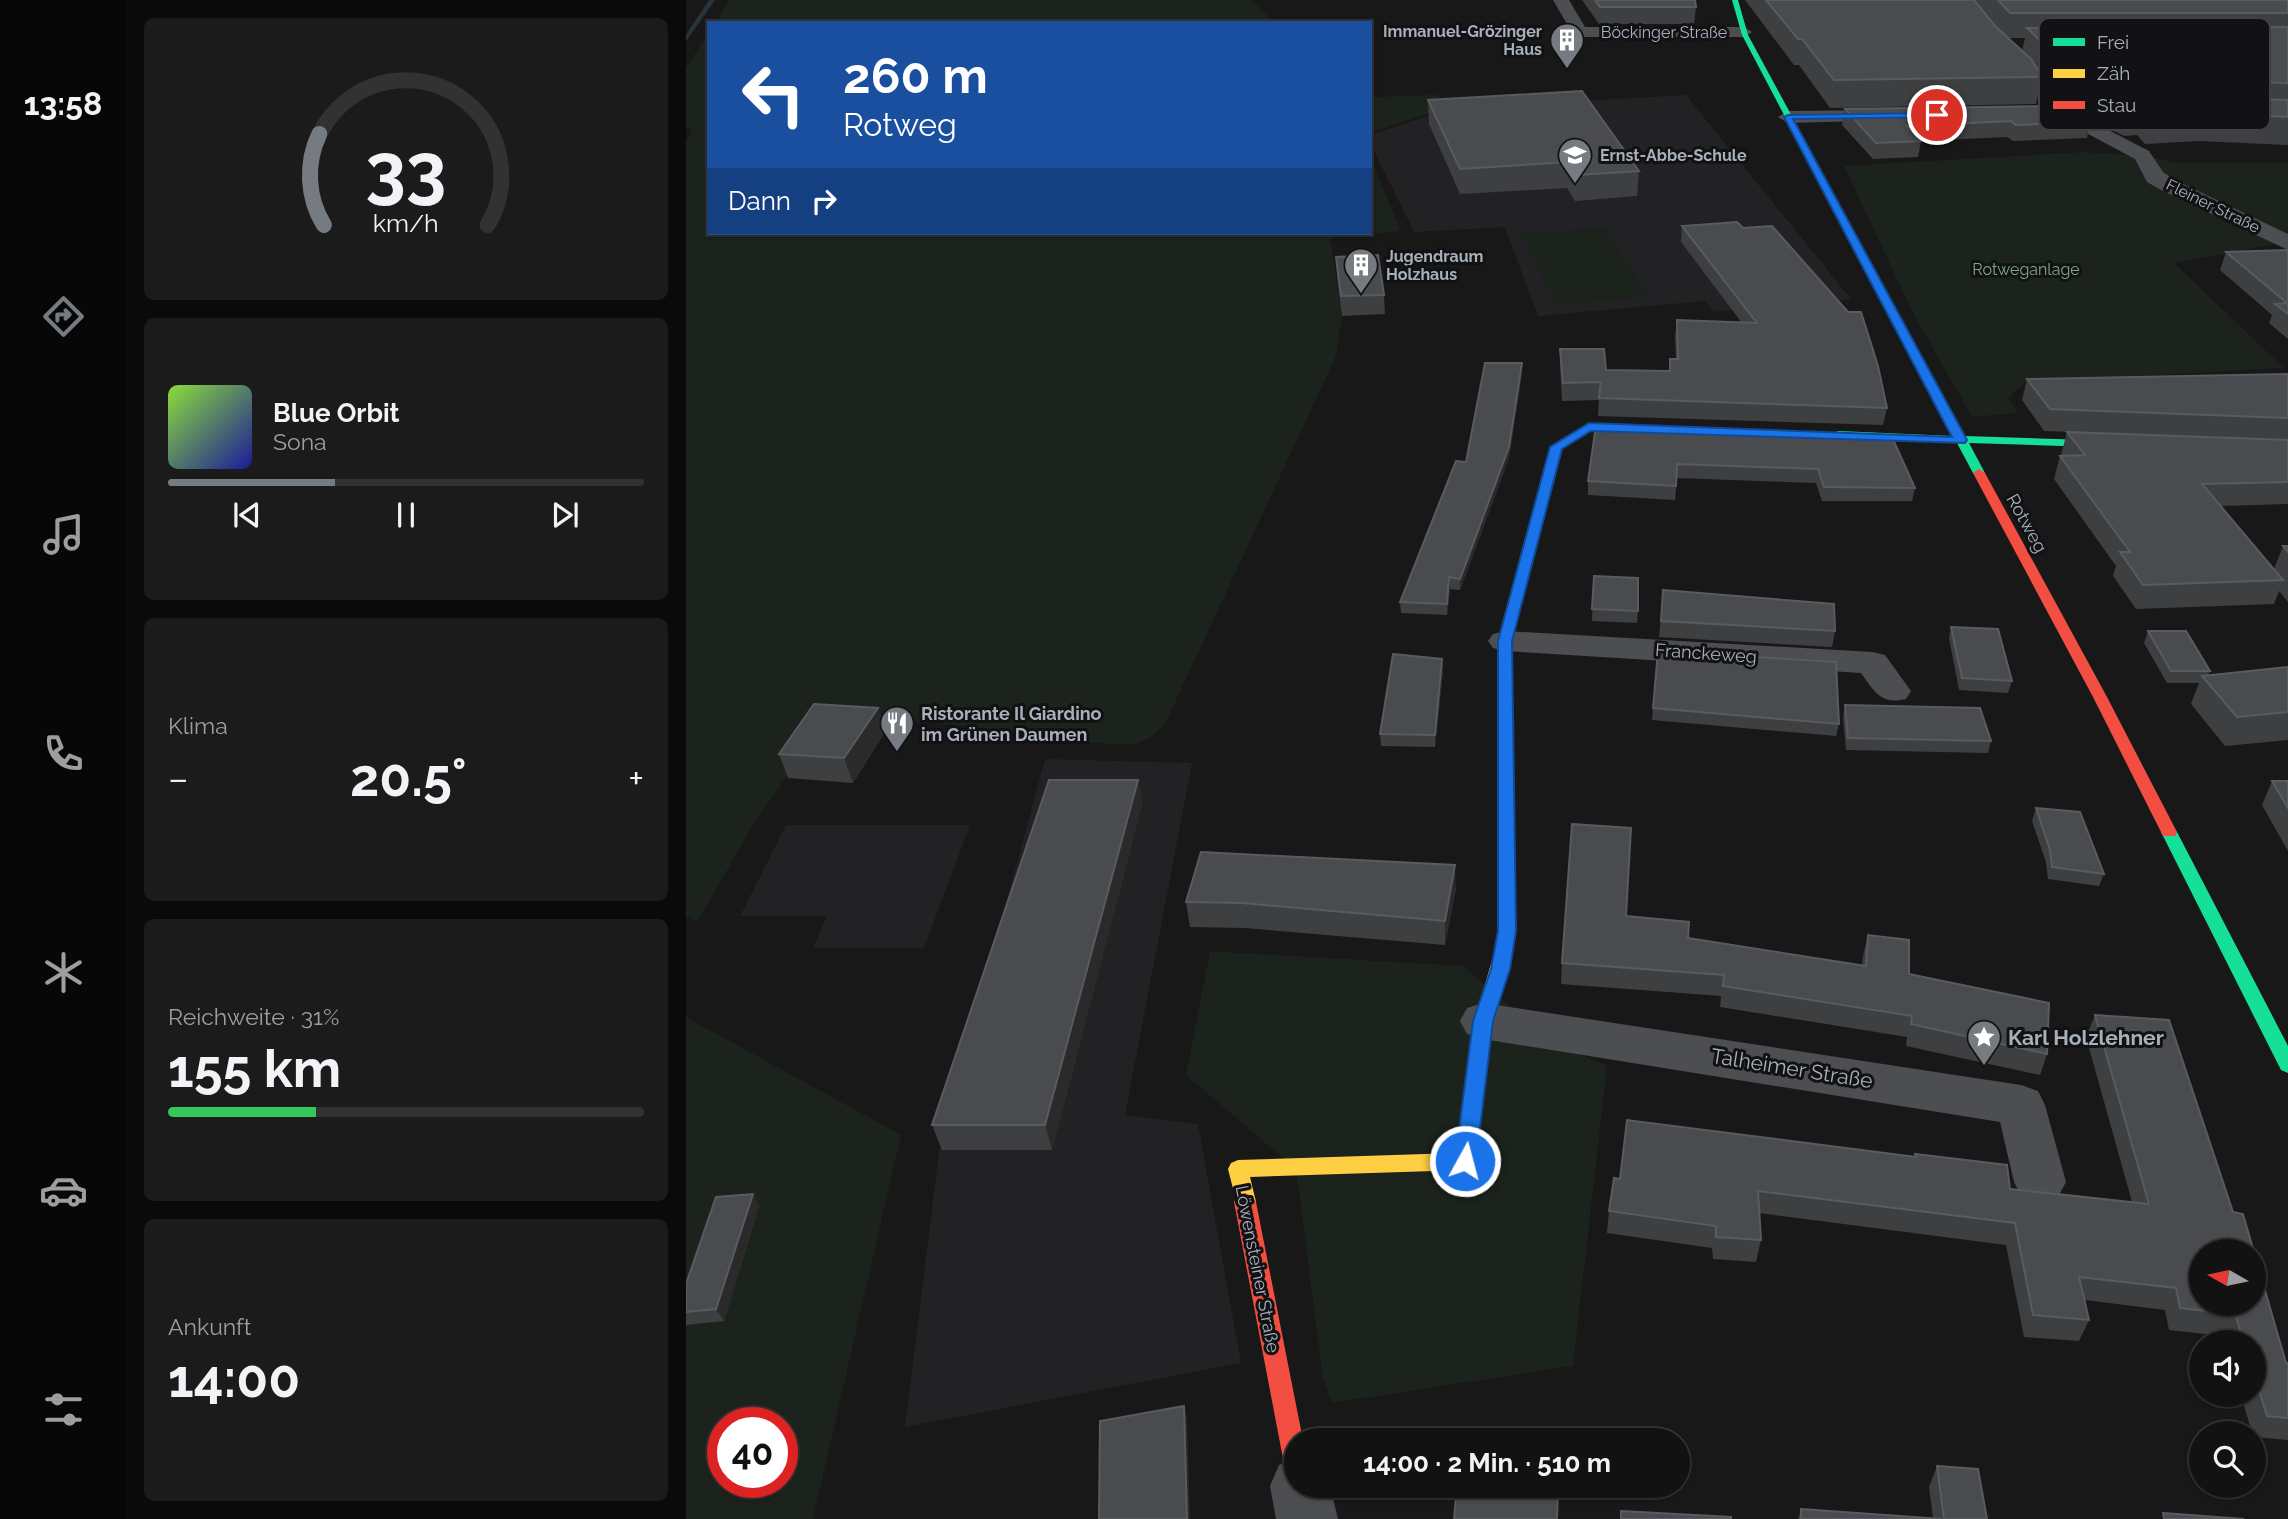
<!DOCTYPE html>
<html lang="de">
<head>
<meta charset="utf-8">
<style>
  :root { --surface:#121212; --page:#1b1b1b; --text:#f1f3f6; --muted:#9c9e9f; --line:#313232; --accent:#767b81 }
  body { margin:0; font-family:Raleway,sans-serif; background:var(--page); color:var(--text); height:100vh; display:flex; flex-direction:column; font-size:26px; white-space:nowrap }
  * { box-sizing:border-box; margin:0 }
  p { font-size:23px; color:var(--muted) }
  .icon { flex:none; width:38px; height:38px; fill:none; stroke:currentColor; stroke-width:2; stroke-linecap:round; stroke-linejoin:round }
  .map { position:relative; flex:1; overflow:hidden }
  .details { display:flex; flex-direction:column; gap:18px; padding:18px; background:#0a0a0a; width:560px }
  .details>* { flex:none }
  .hud { position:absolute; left:21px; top:21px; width:665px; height:214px; border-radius:0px; box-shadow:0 2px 5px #0004,0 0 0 2px var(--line); background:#1a4fa0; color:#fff; overflow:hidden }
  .needle { width:46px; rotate:279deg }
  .tools { position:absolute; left:1503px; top:1239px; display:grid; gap:14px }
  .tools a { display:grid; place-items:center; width:77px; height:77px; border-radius:50%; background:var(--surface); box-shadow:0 2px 5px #0004,0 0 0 2px var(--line); font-size:35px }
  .speed { position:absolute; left:21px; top:1407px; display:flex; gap:14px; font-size:35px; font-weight:700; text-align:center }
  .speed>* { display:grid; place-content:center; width:91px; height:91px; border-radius:50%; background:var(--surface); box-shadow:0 2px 5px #0004,0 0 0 2px var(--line); line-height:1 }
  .speed .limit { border:10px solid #d22; background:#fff; color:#111 }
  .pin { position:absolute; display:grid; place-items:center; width:60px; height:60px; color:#fff; margin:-30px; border:4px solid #fff; border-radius:50%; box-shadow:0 2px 7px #0007 }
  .me { position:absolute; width:77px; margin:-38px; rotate:7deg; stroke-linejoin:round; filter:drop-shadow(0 0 5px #0008) }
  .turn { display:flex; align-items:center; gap:24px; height:147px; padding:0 21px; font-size:32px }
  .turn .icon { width:91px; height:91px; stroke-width:2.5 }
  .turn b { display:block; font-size:49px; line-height:60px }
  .then { display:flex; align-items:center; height:66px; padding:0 21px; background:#0003; gap:14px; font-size:26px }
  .big { font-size:52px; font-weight:700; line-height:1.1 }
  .details .widget { flex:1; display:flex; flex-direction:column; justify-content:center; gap:10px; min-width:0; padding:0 24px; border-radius:10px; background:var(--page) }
  .details .dial { align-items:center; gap:0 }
  .dial svg { height:182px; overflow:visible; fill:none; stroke:var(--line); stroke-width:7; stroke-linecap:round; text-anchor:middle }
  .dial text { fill:var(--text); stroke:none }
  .song { display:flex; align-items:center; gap:21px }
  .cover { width:84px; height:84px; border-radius:10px; background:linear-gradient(135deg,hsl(90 70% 55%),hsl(240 70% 35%)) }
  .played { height:7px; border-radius:4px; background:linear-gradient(90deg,var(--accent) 35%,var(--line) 35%) }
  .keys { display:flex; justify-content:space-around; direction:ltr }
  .heat { display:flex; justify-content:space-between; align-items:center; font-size:38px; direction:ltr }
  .charge { height:10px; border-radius:5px; background:linear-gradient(90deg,#34c759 31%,var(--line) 0) }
  .trip { position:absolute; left:598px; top:1428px; width:406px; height:70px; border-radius:35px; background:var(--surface); box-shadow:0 2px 5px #0004,0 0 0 2px var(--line); font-weight:700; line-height:70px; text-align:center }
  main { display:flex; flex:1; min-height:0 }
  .menu { display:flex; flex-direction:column; width:126px; justify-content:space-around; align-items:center; background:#070707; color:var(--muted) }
  .menu .icon { width:49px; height:49px }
  .menu .active { color:var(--accent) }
  .menu b { font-size:32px; color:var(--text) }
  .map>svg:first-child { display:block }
  .built { fill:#222225 }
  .green { fill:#1b231c; fill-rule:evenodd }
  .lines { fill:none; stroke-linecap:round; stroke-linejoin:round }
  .stream { fill:#2a353b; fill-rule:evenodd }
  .street { fill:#4c4e51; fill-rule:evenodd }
  .fast { fill:#16e098; fill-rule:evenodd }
  .slow { fill:#ffcf43; fill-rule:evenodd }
  .jam { fill:#f24e42; fill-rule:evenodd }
  .wall { fill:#3e3f41; fill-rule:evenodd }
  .shaded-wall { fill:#2a2a2b }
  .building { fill:#494b4e; stroke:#585b5f; stroke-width:2; fill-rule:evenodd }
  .route { fill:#1a73e8; stroke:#114b97; stroke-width:2 }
  .labels { text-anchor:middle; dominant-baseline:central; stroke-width:6; stroke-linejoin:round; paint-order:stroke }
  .far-poi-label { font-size:16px; font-weight:bold; fill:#a8b0ba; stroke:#121214; text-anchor:start }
  .far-street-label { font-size:16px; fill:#a8b0ba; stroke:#121214 }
  .far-park-label { font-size:16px; fill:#7fa77d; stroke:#121214 }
  .street-label { font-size:18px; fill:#a8b0ba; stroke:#121214 }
  .poi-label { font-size:18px; font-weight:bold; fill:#a8b0ba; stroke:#121214; text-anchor:start }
  .near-poi-label { font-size:21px; font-weight:bold; fill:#a8b0ba; stroke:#121214; text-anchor:start }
  .near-street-label { font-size:21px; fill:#a8b0ba; stroke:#121214 }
  .key { fill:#121214; stroke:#3f4146; stroke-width:2 }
  .key-label { font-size:19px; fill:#a8b0ba }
</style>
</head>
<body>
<main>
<nav class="menu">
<b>13:58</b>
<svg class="icon active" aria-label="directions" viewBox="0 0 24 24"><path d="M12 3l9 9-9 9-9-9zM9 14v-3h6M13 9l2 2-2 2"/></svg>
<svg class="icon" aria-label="music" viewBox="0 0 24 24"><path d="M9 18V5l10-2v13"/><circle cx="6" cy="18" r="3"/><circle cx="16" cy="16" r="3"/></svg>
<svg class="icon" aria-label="phone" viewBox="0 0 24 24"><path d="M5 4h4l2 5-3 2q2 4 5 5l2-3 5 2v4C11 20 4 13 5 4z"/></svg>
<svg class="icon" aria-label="climate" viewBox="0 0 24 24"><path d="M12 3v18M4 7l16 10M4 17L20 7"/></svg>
<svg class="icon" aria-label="car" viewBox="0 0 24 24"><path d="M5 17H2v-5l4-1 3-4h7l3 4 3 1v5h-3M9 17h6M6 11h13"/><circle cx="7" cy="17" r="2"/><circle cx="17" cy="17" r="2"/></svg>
<svg class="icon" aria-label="filters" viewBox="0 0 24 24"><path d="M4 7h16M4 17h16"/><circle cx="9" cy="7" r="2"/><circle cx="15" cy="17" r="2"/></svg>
</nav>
<section class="details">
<div class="widget dial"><svg viewBox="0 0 100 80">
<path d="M14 69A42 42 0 1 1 86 69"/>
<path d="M14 69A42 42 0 0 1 12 29" stroke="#767b81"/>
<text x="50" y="56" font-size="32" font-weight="700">33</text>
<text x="50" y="72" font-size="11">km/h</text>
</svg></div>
<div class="widget">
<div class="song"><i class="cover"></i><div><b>Blue Orbit</b><p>Sona</p></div></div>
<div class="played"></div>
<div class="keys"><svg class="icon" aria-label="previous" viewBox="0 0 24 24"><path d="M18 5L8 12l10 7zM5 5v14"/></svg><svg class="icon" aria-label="pause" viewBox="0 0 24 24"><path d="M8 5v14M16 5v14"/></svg><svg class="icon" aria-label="next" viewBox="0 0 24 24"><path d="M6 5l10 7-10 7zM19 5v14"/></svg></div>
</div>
<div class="widget"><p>Klima</p>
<div class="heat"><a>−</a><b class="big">20.5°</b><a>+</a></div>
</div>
<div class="widget"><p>Reichweite · 31%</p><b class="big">155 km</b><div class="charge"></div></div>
<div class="widget"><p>Ankunft</p><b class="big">14:00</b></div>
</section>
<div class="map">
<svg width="1602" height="1519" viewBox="0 0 1602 1519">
  <rect width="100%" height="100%" fill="#181818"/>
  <path class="built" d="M1000,95L1165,299L1028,312L1019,301L852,316L819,227L728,232L684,143V135L766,108Z
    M359,759L506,763L439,1115L512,1124L555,1363L219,1427L253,1152Z
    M100,825H284L238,948H127L141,916H54Z"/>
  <path class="green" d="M44,0H567L588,23H29Z
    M23,32V233H684V157L715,231L644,238L656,316L650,356L479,724L464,738L446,745L369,741L361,734L145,713L69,822L11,922L0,917V141L7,130L0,127V68Z
    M752,95L756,109L684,133V97Z
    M1398,152L1462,156L1489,163H1602V242L1488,263L1598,368L1340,382L1322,398L1332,413L1286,417L1226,311L1158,166Z
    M919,228L962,297L870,304L835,233Z
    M524,951L777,966L864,1041L921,1066L887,1366L646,1403L637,1378L610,1169L500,1075Z
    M0,1017L215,1135L127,1519H0ZM37,1423H96V1482H37Z"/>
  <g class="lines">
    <path class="stream" d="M23,0H29L0,41V35Z"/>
    <path class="street" d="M867,0H883L899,27H1058L1066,32L1058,37H894L888,36Z
      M1335,108L1474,112L1477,116L1467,122L1405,121L1463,151L1477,172L1493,182L1602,234V250L1477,191L1461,182L1449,159L1376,120L1328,118L1325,114Z
      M1208,110L1218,116L1215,120L1102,123L1092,117L1102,111Z
      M819,631L1186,652L1199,655L1225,691L1220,699C1195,705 1189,692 1175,673L819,651L807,648L802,641L807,634Z
      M797,1003L1335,1085L1352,1091L1359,1105L1380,1182L1372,1197L1354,1204L1336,1197L1328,1182L1314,1122L797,1039L781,1034L774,1021L781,1008Z
      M611,1457V1486H644L652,1519H590L584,1486L593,1465Z"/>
    <path class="fast" d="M1046,0H1052L1062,35L1279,436L1432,441L1436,442V448L1283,443L1299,473L1293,477L1287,473L1271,443L1149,438V432L1153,431L1267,436L1056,35Z
      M832,587L839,591L826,641L830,931L823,959H811L808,954L812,931V641L825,591Z
      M1483,826L1491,832L1602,1046V1073L1595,1070L1475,832Z"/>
    <path class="slow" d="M817,947L823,949L826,954L806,1021L789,1161L786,1167L779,1170L564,1177L570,1202L566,1208L559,1211L552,1208L542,1169L545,1163L552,1160L770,1153L788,1021L808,954L811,949Z"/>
    <path class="jam" d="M903,423L963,425L969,429L963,433L905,431L876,449L839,591L832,595L827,594L825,591L864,447Z
      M1293,469L1299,473L1421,697L1491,832L1489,836H1477L1475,832L1407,697L1287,473Z
      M559,1193L566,1196L570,1202L617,1440H611V1481L602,1478L599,1469L548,1202L552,1196Z"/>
  </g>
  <path class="wall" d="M896,0H1009L1010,7L1008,24H913Z
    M1059,0H1602V145L1513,141L1459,144L1451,135L1438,136L1412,123L1416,105L1378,104L1369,97L1358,76L1350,69L1356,77L1350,104L1144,108L1113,65H1108ZM1322,38H1339L1336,51Z
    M742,100L953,171L951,196L889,201L881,188L774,194L743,124Z
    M1159,109L1404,122L1401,138L1327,141L1321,137L1235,141L1232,157L1187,159L1156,125Z
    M996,226L1201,408L1197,425L912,416L913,400L876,401L874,366V349L920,370L983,371L984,359H990L989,337L991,320L1056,323L995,242Z
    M1602,250V339L1583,323L1586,315L1534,270L1540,252Z
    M650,257L698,295L699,314L656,316L651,276Z
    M836,373L823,458L774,590L764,589L761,615L715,613L714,602L780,462Z
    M1602,374V440L1358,431L1336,400L1341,379Z
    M910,425L1229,488L1226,501H1136L1130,483L991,478L989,500L902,495V481Z
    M1381,432L1602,440V504L1535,506L1588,569L1597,546H1602V602L1593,591L1588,604L1450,609L1427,576L1430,566L1368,479L1374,456H1377L1375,455Z
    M908,576L952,611L951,623L906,621Z
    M977,590L1149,631L1146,647L973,637Z
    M1265,627L1326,681L1322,693L1273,690L1263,638Z
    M1462,631L1524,671L1522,675L1602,667V740L1539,746L1505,704L1513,683H1481L1458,643Z
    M972,651L1153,724L1150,736L966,720Z
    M756,659L757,671L749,747L695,746L694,734Z
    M1159,705L1305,741L1302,753L1160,750L1157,717Z
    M192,708L199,732L167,783L102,778L93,754Z
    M452,780L456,804L366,1150H256L246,1125Z
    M1586,781H1602V851L1576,805Z
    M1350,808L1418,874L1413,886L1362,879L1360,862L1346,821Z
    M770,889L759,945L559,928L504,927L500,902Z
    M940,916L1002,938L1176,966L1177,956L1182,935L1223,974L1361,1054L1354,1075L1220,1046L1221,1037L1034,1007L1035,996L875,984L876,963Z
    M1409,1015L1547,1212L1600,1363H1602V1440L1568,1437V1433H1566L1555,1395H1568V1342H1539L1537,1336L1483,1330L1479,1310L1399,1300L1403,1320L1393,1341L1338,1337L1320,1245L1073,1213L1075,1240L1070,1262L1027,1259L1026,1248L921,1233L923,1211L934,1179L1229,1157V1154L1324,1189L1446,1202L1400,1037Z
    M73,1206L38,1321L0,1325V1284Z
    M1251,1466L1301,1519H1112L1115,1509L1247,1518L1243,1487Z"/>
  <path class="shaded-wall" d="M836,363V373L823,458L774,590V579Z
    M763,577L764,589L761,615V604Z
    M756,659L757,671L749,747V735Z
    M192,708L199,732L167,783L158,758Z
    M452,780L456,804L366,1150L359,1125Z
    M769,865L770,889L759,945V921Z
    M67,1194L73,1206L38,1321L30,1309Z
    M498,1406L501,1418L504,1519H501Z"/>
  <path class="building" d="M909,0H1009L1010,7H914Z
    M1080,0H1288L1309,26L1345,59L1356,77L1148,80L1116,39H1112Z
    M1312,0H1602V13H1324Z
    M1602,27V83L1384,77L1375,70L1364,50L1341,28Z
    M896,91L953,171L890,175L882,162L774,169L742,100Z
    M1419,95L1602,100V117L1522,113L1467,116L1458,107L1445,108Z
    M1372,106L1404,122L1330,125L1325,121L1221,126L1235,141L1190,143L1159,109Z
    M1051,222L1057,228L1086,226L1162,312H1175L1192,366L1201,408L913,398L915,382L877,383L874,349H918L920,370L984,371V359H992L991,320L1071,323L996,226Z
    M1602,250V314L1589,304L1601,303L1540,252Z
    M692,255L698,295L655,296L650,257Z
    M799,363H836L823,447L774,579L763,577L761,604L714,602L770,461L780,462Z
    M1602,374V418L1364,409L1341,379Z
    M910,425L1205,435L1229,488L1138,487L1132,469L991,464L990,486L902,481Z
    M1381,432L1602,440V482L1516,484L1597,580L1457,585L1434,552H1444L1374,456L1399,455Z
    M1597,546H1602V552Z
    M908,576L952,578V611L906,609Z
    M977,590L1148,604L1149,631L975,621Z
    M1265,627L1312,629L1326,681L1276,678Z
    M1462,631H1500L1524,671H1485Z
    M972,651L1150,662L1153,724L967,708Z
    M707,654L756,659L749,735L694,734Z
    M1602,667V712L1551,717L1516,676Z
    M128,704L192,708L158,758L93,754Z
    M1159,705L1294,708L1305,741L1162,738Z
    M363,780H452L359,1125H246Z
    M1586,781H1602V808Z
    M1350,808L1394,812L1418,874L1366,867L1364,850Z
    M886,824L945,828L940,916L1003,922L1002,938L1180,966L1182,935L1223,940V974L1363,1003L1361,1054L1225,1024L1226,1016L1037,986L1038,975L876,963Z
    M515,852L769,865L759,921L556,903L500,902Z
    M1409,1015L1483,1020L1547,1212L1557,1214L1600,1363H1602V1418L1581,1416L1568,1374V1342H1558L1549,1314L1494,1308L1490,1288L1393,1277L1403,1320L1347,1315L1329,1223L1072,1191L1075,1240L1030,1237V1226L923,1211L928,1178L934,1179L941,1120L1230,1157L1229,1154L1321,1165L1324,1189L1463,1204ZM1516,1251H1568V1304H1516Z
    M67,1194L30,1309L0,1312V1284L30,1197Z
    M498,1406L501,1519H413L414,1421Z
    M1251,1466L1292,1469L1301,1519H1258Z
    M771,1486H872L871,1519H768Z
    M1115,1509L1256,1519H1115Z
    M935,1511L1045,1517V1519H935Z
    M1477,1513L1558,1519H1478Z"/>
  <path class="route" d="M1251,113L1253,117L1107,119L1281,440L1279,443L905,431L876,449L826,641L830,931L824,969L807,1021L790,1161L787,1168L779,1170L772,1168L769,1161L787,1021L805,969L812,931V641L864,447L903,423L1266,437L1098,117L1102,115Z"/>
  <defs>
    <g id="building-pin" transform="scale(1.75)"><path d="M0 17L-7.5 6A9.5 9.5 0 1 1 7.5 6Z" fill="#767b81" stroke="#121214"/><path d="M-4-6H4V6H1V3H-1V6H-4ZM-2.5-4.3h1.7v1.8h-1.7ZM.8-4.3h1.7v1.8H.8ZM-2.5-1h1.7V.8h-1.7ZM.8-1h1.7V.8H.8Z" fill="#fff"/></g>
    <g id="school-pin" transform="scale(1.75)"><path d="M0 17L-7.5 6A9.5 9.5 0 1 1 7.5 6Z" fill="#767b81" stroke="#121214"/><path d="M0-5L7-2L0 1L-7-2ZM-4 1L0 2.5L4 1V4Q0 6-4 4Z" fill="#fff"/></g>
    <g id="restaurant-pin" transform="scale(1.75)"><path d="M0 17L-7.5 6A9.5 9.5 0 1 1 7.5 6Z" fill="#767b81" stroke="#121214"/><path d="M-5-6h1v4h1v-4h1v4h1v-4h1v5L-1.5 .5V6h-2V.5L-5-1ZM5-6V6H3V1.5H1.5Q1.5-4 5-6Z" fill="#fff"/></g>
    <g id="sight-pin" transform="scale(1.75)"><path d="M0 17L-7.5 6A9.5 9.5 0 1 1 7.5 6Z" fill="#767b81" stroke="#121214"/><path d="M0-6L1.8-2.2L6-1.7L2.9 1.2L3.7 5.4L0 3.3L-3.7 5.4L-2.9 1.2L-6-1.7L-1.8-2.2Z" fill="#fff"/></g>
  </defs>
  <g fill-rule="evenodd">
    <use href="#building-pin" x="881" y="40"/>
    <use href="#school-pin" x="889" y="155"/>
    <use href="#building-pin" x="675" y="265"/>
    <use href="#restaurant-pin" x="211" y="723"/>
    <use href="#sight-pin" x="1298" y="1037"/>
  </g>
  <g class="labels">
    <g class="far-poi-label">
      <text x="856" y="31" text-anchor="end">Immanuel-Grözinger<tspan x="856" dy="18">Haus</tspan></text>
      <text x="914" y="155">Ernst-Abbe-Schule</text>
      <text x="700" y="256">Jugendraum<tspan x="700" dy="18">Holzhaus</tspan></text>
    </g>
    <g class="far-street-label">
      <text x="978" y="32">Böckinger Straße</text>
      <text transform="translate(1527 206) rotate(26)">Fleiner Straße</text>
    </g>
    <g class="far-park-label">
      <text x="1340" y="269">Rotweganlage</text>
    </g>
    <g class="street-label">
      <text transform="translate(1341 523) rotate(61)">Rotweg</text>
      <text transform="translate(1020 653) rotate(4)">Franckeweg</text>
      <text transform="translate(572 1269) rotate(79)">Löwensteiner Straße</text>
    </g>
    <g class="poi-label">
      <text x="235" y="713">Ristorante Il Giardino<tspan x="235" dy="21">im Grünen Daumen</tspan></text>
    </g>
    <g class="near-poi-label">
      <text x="1322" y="1037">Karl Holzlehner</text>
    </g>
    <g class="near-street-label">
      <text transform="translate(1106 1068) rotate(9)">Talheimer Straße</text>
    </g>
  </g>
  <rect x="1353" y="18" width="231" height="112" rx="10" class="key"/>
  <rect x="1367" y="38" width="32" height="8" fill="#16e098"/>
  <rect x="1367" y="69" width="32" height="9" fill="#ffcf43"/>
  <rect x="1367" y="101" width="32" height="8" fill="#f24e42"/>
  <g class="key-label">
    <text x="1411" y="49">Frei</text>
    <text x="1411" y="80">Zäh</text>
    <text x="1411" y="112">Stau</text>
  </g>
</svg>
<div class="tools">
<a><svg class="needle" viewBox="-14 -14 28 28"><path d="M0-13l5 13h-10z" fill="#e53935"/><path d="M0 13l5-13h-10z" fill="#9c9e9f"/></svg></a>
<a><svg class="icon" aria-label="sound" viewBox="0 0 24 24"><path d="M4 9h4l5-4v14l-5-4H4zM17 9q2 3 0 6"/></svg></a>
<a><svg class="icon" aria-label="search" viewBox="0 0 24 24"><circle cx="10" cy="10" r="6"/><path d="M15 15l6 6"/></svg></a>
</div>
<div class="speed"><div class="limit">40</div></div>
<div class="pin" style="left:1251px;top:115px;background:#d93025"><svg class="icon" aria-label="arrive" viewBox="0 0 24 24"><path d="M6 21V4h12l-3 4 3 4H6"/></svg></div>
<svg class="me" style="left:779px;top:1161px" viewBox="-20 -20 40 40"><circle r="17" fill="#1a73e8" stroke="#fff" stroke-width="3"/><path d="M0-11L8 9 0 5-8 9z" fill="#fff"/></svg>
<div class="trip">14:00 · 2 Min. · 510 m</div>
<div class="hud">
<div class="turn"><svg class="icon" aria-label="left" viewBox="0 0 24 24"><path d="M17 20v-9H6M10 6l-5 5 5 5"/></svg><div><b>260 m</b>Rotweg</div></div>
<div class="then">Dann<svg class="icon" aria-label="right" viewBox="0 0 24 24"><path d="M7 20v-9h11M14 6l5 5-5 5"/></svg></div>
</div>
</div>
</main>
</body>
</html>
